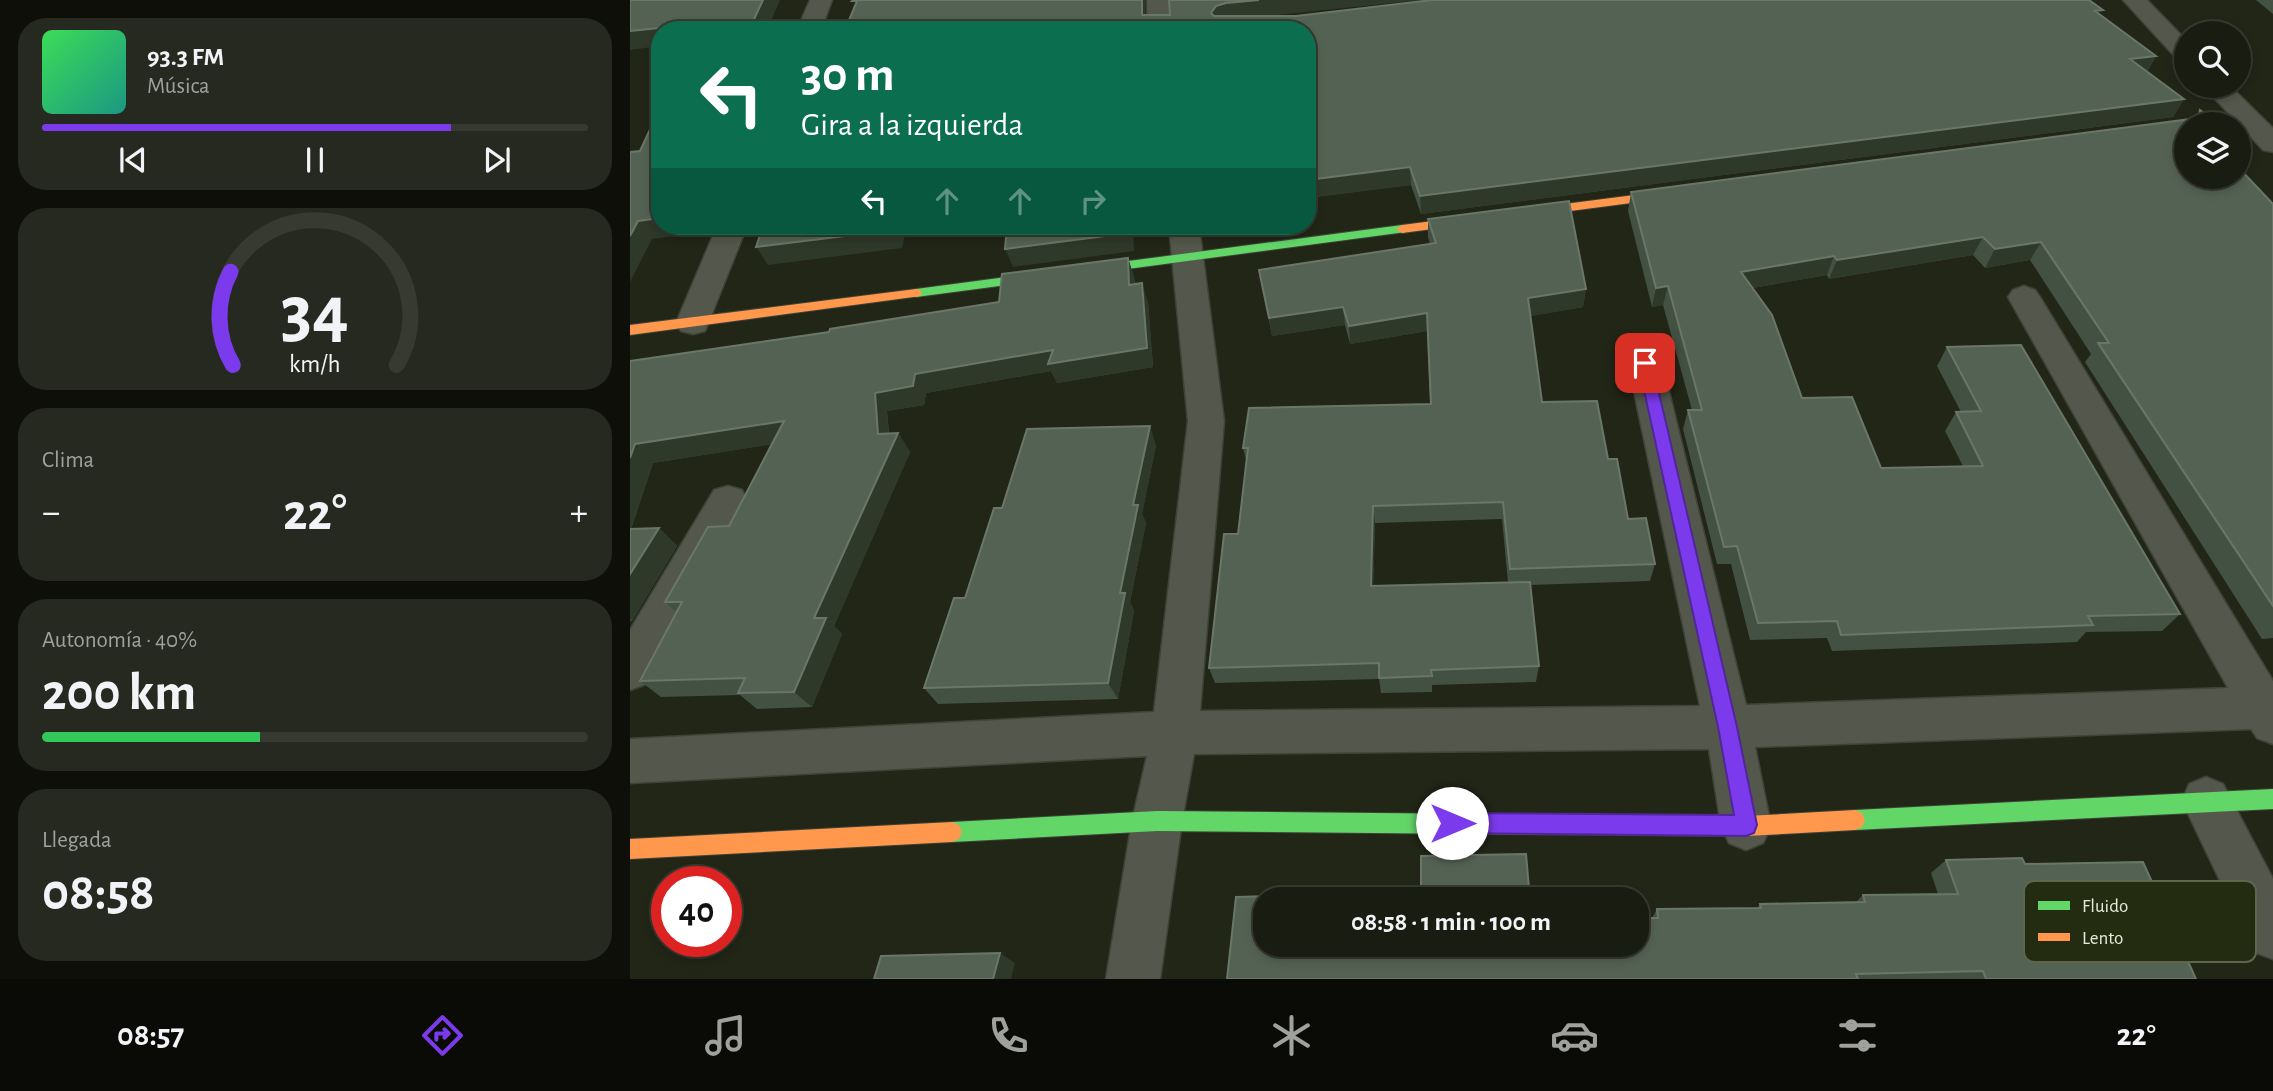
<!DOCTYPE html>
<html lang="es">
<head>
<meta charset="utf-8">
<style>
  :root { --surface:#191c11; --page:#26291f; --text:#f1f3f6; --muted:#9fa19f; --line:#373a31; --accent:#7c3aed }
  body { margin:0; font-family:"Alegreya Sans",sans-serif; background:var(--page); color:var(--text); height:100vh; display:flex; flex-direction:column; font-size:26px; white-space:nowrap }
  * { box-sizing:border-box; margin:0 }
  p { font-size:23px; color:var(--muted) }
  .icon { flex:none; width:38px; height:38px; fill:none; stroke:currentColor; stroke-width:2; stroke-linecap:round; stroke-linejoin:round }
  .map { position:relative; flex:1; overflow:hidden }
  .drawer { display:flex; flex-direction:column; gap:18px; padding:18px; background:#0e0f09; width:630px }
  .drawer>* { flex:none }
  .banner { position:absolute; left:21px; top:21px; width:665px; height:214px; border-radius:28px; box-shadow:0 4px 10px #0003,0 0 0 2px var(--line); background:#0b6e4f; color:#fff; overflow:hidden }
  .fabs { position:absolute; left:1544px; top:21px; display:grid; gap:14px }
  .fabs a { display:grid; place-items:center; width:77px; height:77px; border-radius:50%; background:var(--surface); box-shadow:0 4px 10px #0003,0 0 0 2px var(--line); font-size:35px }
  .speed { position:absolute; left:21px; top:866px; display:flex; gap:14px; font-size:35px; font-weight:700; text-align:center }
  .speed>* { display:grid; place-content:center; width:91px; height:91px; border-radius:50%; background:var(--surface); box-shadow:0 4px 10px #0003,0 0 0 2px var(--line); line-height:1 }
  .speed .limit { border:10px solid #d22; background:#fff; color:#111 }
  .pin { position:absolute; display:grid; place-items:center; width:60px; height:60px; color:#fff; margin:-30px; border-radius:14px; box-shadow:0 4px 10px #0006 }
  .me { position:absolute; width:77px; margin:-38px; rotate:90deg; stroke-linejoin:round; filter:drop-shadow(0 0 5px #0008) }
  .turn { display:flex; align-items:center; gap:24px; height:147px; padding:0 35px; font-size:32px }
  .turn .icon { width:91px; height:91px; stroke-width:2.5 }
  .turn b { display:block; font-size:49px; line-height:60px }
  .lanes { display:flex; align-items:center; height:66px; padding:0 35px; background:#0003; justify-content:center; gap:35px; direction:ltr }
  .lanes .off { opacity:.35 }
  .big { font-size:52px; font-weight:700; line-height:1.1 }
  .drawer .card { flex:1; display:flex; flex-direction:column; justify-content:center; gap:10px; min-width:0; padding:0 24px; border-radius:28px; background:var(--page) }
  .drawer .dial { align-items:center; gap:0 }
  .dial svg { height:182px; overflow:visible; fill:none; stroke:var(--line); stroke-width:7; stroke-linecap:round; text-anchor:middle }
  .dial text { fill:var(--text); stroke:none }
  .song { display:flex; align-items:center; gap:21px }
  .cover { width:84px; height:84px; border-radius:10px; background:linear-gradient(135deg,hsl(130 70% 55%),hsl(170 70% 35%)) }
  .played { height:7px; border-radius:4px; background:linear-gradient(90deg,var(--accent) 75%,var(--line) 75%) }
  .keys { display:flex; justify-content:space-around; direction:ltr }
  .heat { display:flex; justify-content:space-between; align-items:center; font-size:38px; direction:ltr }
  .charge { height:10px; border-radius:5px; background:linear-gradient(90deg,#34c759 40%,var(--line) 0) }
  .trip { position:absolute; left:623px; top:887px; width:396px; height:70px; border-radius:28px; background:var(--surface); box-shadow:0 4px 10px #0003,0 0 0 2px var(--line); font-weight:700; line-height:70px; text-align:center }
  .menu { display:flex; height:112px; justify-content:space-around; align-items:center; background:#0a0b07; color:var(--muted) }
  .menu .icon { width:49px; height:49px }
  .menu .on { color:var(--accent) }
  .menu b { font-size:32px; color:var(--text) }
  main { display:flex; flex:1; min-height:0 }
  .map>svg:first-child { display:block }
  .lines { fill:none; stroke-linecap:round; stroke-linejoin:round }
  .street-casing { stroke:#3e4337; stroke-width:3 }
  .fast-casing { stroke:#3e4337; stroke-width:2 }
  .slow-casing { stroke:#3e4337; stroke-width:2 }
  .street { fill:#54584c; fill-rule:evenodd }
  .fast { fill:#63d668; fill-rule:evenodd }
  .slow { fill:#ff974d; fill-rule:evenodd }
  .wall { fill:#425142; fill-rule:evenodd }
  .shaded-wall { fill:#2e392a }
  .building { fill:#546253; stroke:#6a7768; stroke-width:2 }
  .route { fill:#7c3aed; stroke:#51269a; stroke-width:2 }
  .key { fill:#232c11; stroke:#5d654d; stroke-width:2 }
  .key-label { font-size:19px; fill:#e4eada }
</style>
</head>
<body>
<main>
<section class="drawer">
<div class="card">
<div class="song"><i class="cover"></i><div><b>93.3 FM</b><p>Música</p></div></div>
<div class="played"></div>
<div class="keys"><svg class="icon" aria-label="previous" viewBox="0 0 24 24"><path d="M18 5L8 12l10 7zM5 5v14"/></svg><svg class="icon" aria-label="pause" viewBox="0 0 24 24"><path d="M8 5v14M16 5v14"/></svg><svg class="icon" aria-label="next" viewBox="0 0 24 24"><path d="M6 5l10 7-10 7zM19 5v14"/></svg></div>
</div>
<div class="card dial"><svg viewBox="0 0 100 80">
<path d="M14 69A42 42 0 1 1 86 69"/>
<path d="M14 69A42 42 0 0 1 13 28" stroke="#7c3aed"/>
<text x="50" y="56" font-size="32" font-weight="700">34</text>
<text x="50" y="72" font-size="11">km/h</text>
</svg></div>
<div class="card"><p>Clima</p>
<div class="heat"><a>−</a><b class="big">22°</b><a>+</a></div>
</div>
<div class="card"><p>Autonomía · 40%</p><b class="big">200 km</b><div class="charge"></div></div>
<div class="card"><p>Llegada</p><b class="big">08:58</b></div>
</section>
<div class="map">
<svg width="1643" height="979" viewBox="0 0 1643 979">
  <rect width="100%" height="100%" fill="#212617"/>
  <g class="lines">
    <g class="street-casing">
      <path id="street" d="M180,0H202L191,30H167Z
        M517,0H539L542,30H518Z
        M1493,0H1517L1556,40V61L1547,59Z
        M1573,86H1600L1643,128V152L1633,150Z
        M87,226H117L75,331L63,334L51,331L46,323Z
        M539,226H569L594,421L570,711L1070,706L998,363L1003,355L1015,351L1027,355L1032,363L1116,705L1598,688L1378,297L1383,290L1394,286L1405,290L1410,297L1643,681V744L1627,738L1621,729L1125,747L1141,826L1133,843L1116,850L1099,843L1091,826L1079,749L564,754L552,821L530,979H476L502,821L517,756L0,783V739L524,712L558,421Z
        M98,486L112,490L117,501L16,684L0,690V630L84,490Z
        M1576,777L1593,784L1643,879V959L1624,952L1552,801L1559,784Z"/>
    </g>
    <g class="fast-casing">
      <path id="fast" d="M772,225L778,229L776,232L286,297L279,293L286,289Z
        M1643,789V809L1225,830L1218,827L1215,820L1218,813L1225,810Z
        M527,811L848,814L855,817L858,824L855,831L848,834L527,831L322,842L315,839L312,832L315,825L322,822Z"/>
    </g>
    <g class="slow-casing">
      <path id="slow" d="M1051,189L1057,193L1055,196L772,233L766,229L772,225Z
        M286,289L291,290V296L0,335V325Z
        M1225,810L1232,813L1235,820L1232,827L1225,830L1116,836L848,834L841,831L838,824L841,817L848,814L1116,816Z
        M322,822L329,825L332,832L329,839L322,842L0,859V839Z"/>
    </g>
    <use href="#street" class="street"/>
    <use href="#fast" class="fast"/>
    <use href="#slow" class="slow"/>
  </g>
  <path class="wall" d="M1626,0H1643V14Z
    M516,15H1471L1526,56L1517,72L1554,99L1543,117L791,214L781,185L677,198V30Z
    M1570,110L1590,124H1556L1643,204V638L1632,639L1455,362L1461,354L1400,260L1355,268L1343,255L1199,279L1197,275L1122,288L1172,398L1251,468L1333,466L1315,431L1326,412H1331L1307,366L1317,347L1550,614L1532,631L1456,632L1447,642L1202,651L1197,638L1120,640L1101,564H1087L1053,429L1058,410H1062L1033,305L1022,307L998,211L1001,192L1565,119Z
    M798,219L956,289L953,307L900,316L912,402L978,459L998,519L1025,564L1020,581L900,585L909,666L906,682L802,685V692L751,693L749,679L585,683L579,668L608,534L616,460L613,448L800,404L797,331L720,344L715,325L642,336L629,270L800,244L798,237ZM872,519L878,582L743,586L745,523Z
    M498,258L504,277L505,284L518,302L523,367L427,383L421,371L296,393L294,405L257,411L259,433H268L280,452L204,626L212,634L182,707L127,709L110,695L31,697L10,681L46,612L35,602L99,526L142,444L23,463L1,529L29,528L47,546L2,621H0V361L199,332L369,302Z
    M526,445L512,514L516,523L500,602L504,611L488,699L308,704L294,688L335,598L372,508Z
    M896,854L900,900H635V945H1006V918H1022L1027,909L1127,908L1130,904L1226,902L1233,895L1308,894L1301,873L1316,860L1392,858L1395,864L1513,862L1566,979H597L606,897L791,892V856Z"/>
  <path class="shaded-wall" d="M133,0H150L137,30H119Z
    M512,0H515L516,30L512,15Z
    M629,0H791L599,20L589,23L581,13L586,6L596,3Z
    M49,26L51,30H30V46L0,50V31Z
    M1526,56L1516,73L1500,59Z
    M1554,99L1543,117L791,214L790,196Z
    M780,167L781,185L677,198V180Z
    M30,218V226H63L60,234L22,239L0,282V236L8,221Z
    M263,226H277L272,248L138,265L126,247Z
    M498,226H503L504,251L383,267L375,249Z
    M1353,237L1343,255L1199,279L1207,260Z
    M1411,242L1400,260L1355,268L1365,249Z
    M1204,256L1197,275L1106,291L1111,272Z
    M498,258L504,277L505,304L499,285Z
    M512,283L518,302L523,367L427,383L421,371L296,393L294,405L257,411L260,449L268,433L280,452L204,626L212,634L182,707L164,692L184,618L248,434L245,393L285,374Z
    M1038,286L1033,305L1022,307L1026,288Z
    M956,289L953,307L897,317L898,298Z
    M713,307L715,325L642,336L639,318Z
    M797,313V331L720,344L719,326Z
    M154,421L168,440L23,463L0,531V458L5,444Z
    M520,426L526,445L512,514L516,523L500,602L504,611L488,699L478,683L490,593L503,505Z
    M743,506L745,523L743,603L741,586Z
    M29,528L47,546L2,621L0,619V574Z
    M370,953L385,963L381,979H363Z"/>
  <path class="building" d="M0,0H133L119,30H47L49,26L0,31Z
    M223,0H512V15H540L539,0H629L596,3L586,6L581,13L584,16H666L802,0H1459L1473,10L1465,11L1526,56L1500,59L1554,99L790,196L780,167L677,180V30H215L227,1H222Z
    M30,108V218L8,221L0,236V152L10,151Z
    M1570,110L1590,124H1556V177H1608V167L1643,204V606L1468,343H1479L1411,242L1365,249L1353,237L1207,260L1204,256L1111,272L1142,315L1172,398L1222,397L1251,468L1353,466L1326,412L1351,411L1317,347L1391,345L1550,614L1458,616L1463,625L1211,635L1207,621L1128,623L1107,546L1094,547L1058,410H1072L1038,286L1026,288L1001,192L1568,118Z
    M939,201L956,289L898,298L912,402L967,401L978,459H987L998,519L1016,518L1025,564L880,569L873,502L743,506L741,586L900,582L909,666L801,670L802,676L749,678V663L579,668L594,534H608L618,448H613L619,408L801,404L797,313L719,326L713,307L639,318L629,270L806,243L798,219Z
    M133,226H263V230L126,247Z
    M377,226H498V233L375,249Z
    M498,258L499,285L512,283L517,348L418,364L423,350L285,374L283,386L245,393L248,434L268,433L184,618H196L164,692L108,693L115,678L10,681L52,602H35L78,527L99,526L154,421L5,444L0,458V361L199,332L200,329L369,302L372,274Z
    M520,426L503,505H508L490,593H495L478,683L294,688L324,598H335L364,508H372L397,429Z
    M29,528L0,574V529Z
    M896,854L900,900H635V945H1006V918H1028L1027,909L1131,908L1130,904L1235,902L1233,895L1328,894L1316,860L1392,858L1395,864L1513,862L1566,979H1356L1353,971L1226,974L1228,979H597L606,897L791,892V856Z
    M370,953L363,979H244L251,956Z"/>
  <path class="route" d="M1015,358L1022,363L1107,727L1127,825L1124,833L1116,836L822,833L814,830L811,823L814,816L822,813L1104,815L1088,727L1008,363Z"/>
  <rect x="1394" y="881" width="232" height="81" rx="10" class="key"/>
  <rect x="1408" y="901" width="32" height="9" fill="#63d668"/>
  <rect x="1408" y="933" width="32" height="8" fill="#ff974d"/>
  <g class="key-label">
    <text x="1452" y="912">Fluido</text>
    <text x="1452" y="944">Lento</text>
  </g>
</svg>
<div class="fabs">
<a><svg class="icon" aria-label="search" viewBox="0 0 24 24"><circle cx="10" cy="10" r="6"/><path d="M15 15l6 6"/></svg></a>
<a><svg class="icon" aria-label="layers" viewBox="0 0 24 24"><path d="M12 4l9 5-9 5-9-5zM3 14l9 5 9-5"/></svg></a>
</div>
<div class="speed"><div class="limit">40</div></div>
<div class="pin" style="left:1015px;top:363px;background:#d93025"><svg class="icon" aria-label="arrive" viewBox="0 0 24 24"><path d="M6 21V4h12l-3 4 3 4H6"/></svg></div>
<svg class="me" style="left:822px;top:823px" viewBox="-20 -20 40 40"><circle r="19" fill="#fff"/><path d="M0-13L10 11 0 6-10 11z" fill="#7c3aed"/></svg>
<div class="trip">08:58 · 1 min · 100 m</div>
<div class="banner">
<div class="turn"><svg class="icon" aria-label="left" viewBox="0 0 24 24"><path d="M17 20v-9H6M10 6l-5 5 5 5"/></svg><div><b>30 m</b>Gira a la izquierda</div></div>
<div class="lanes"><svg class="icon" aria-label="left" viewBox="0 0 24 24"><path d="M17 20v-9H6M10 6l-5 5 5 5"/></svg><svg class="icon off" aria-label="ahead" viewBox="0 0 24 24"><path d="M12 20V5M6 11l6-6 6 6"/></svg><svg class="icon off" aria-label="ahead" viewBox="0 0 24 24"><path d="M12 20V5M6 11l6-6 6 6"/></svg><svg class="icon off" aria-label="right" viewBox="0 0 24 24"><path d="M7 20v-9h11M14 6l5 5-5 5"/></svg></div>
</div>
</div>
</main>
<nav class="menu">
<b>08:57</b>
<svg class="icon on" aria-label="directions" viewBox="0 0 24 24"><path d="M12 3l9 9-9 9-9-9zM9 14v-3h6M13 9l2 2-2 2"/></svg>
<svg class="icon" aria-label="music" viewBox="0 0 24 24"><path d="M9 18V5l10-2v13"/><circle cx="6" cy="18" r="3"/><circle cx="16" cy="16" r="3"/></svg>
<svg class="icon" aria-label="phone" viewBox="0 0 24 24"><path d="M5 4h4l2 5-3 2q2 4 5 5l2-3 5 2v4C11 20 4 13 5 4z"/></svg>
<svg class="icon" aria-label="climate" viewBox="0 0 24 24"><path d="M12 3v18M4 7l16 10M4 17L20 7"/></svg>
<svg class="icon" aria-label="car" viewBox="0 0 24 24"><path d="M5 17H2v-5l4-1 3-4h7l3 4 3 1v5h-3M9 17h6M6 11h13"/><circle cx="7" cy="17" r="2"/><circle cx="17" cy="17" r="2"/></svg>
<svg class="icon" aria-label="filters" viewBox="0 0 24 24"><path d="M4 7h16M4 17h16"/><circle cx="9" cy="7" r="2"/><circle cx="15" cy="17" r="2"/></svg>
<b>22°</b>
</nav>
</body>
</html>
